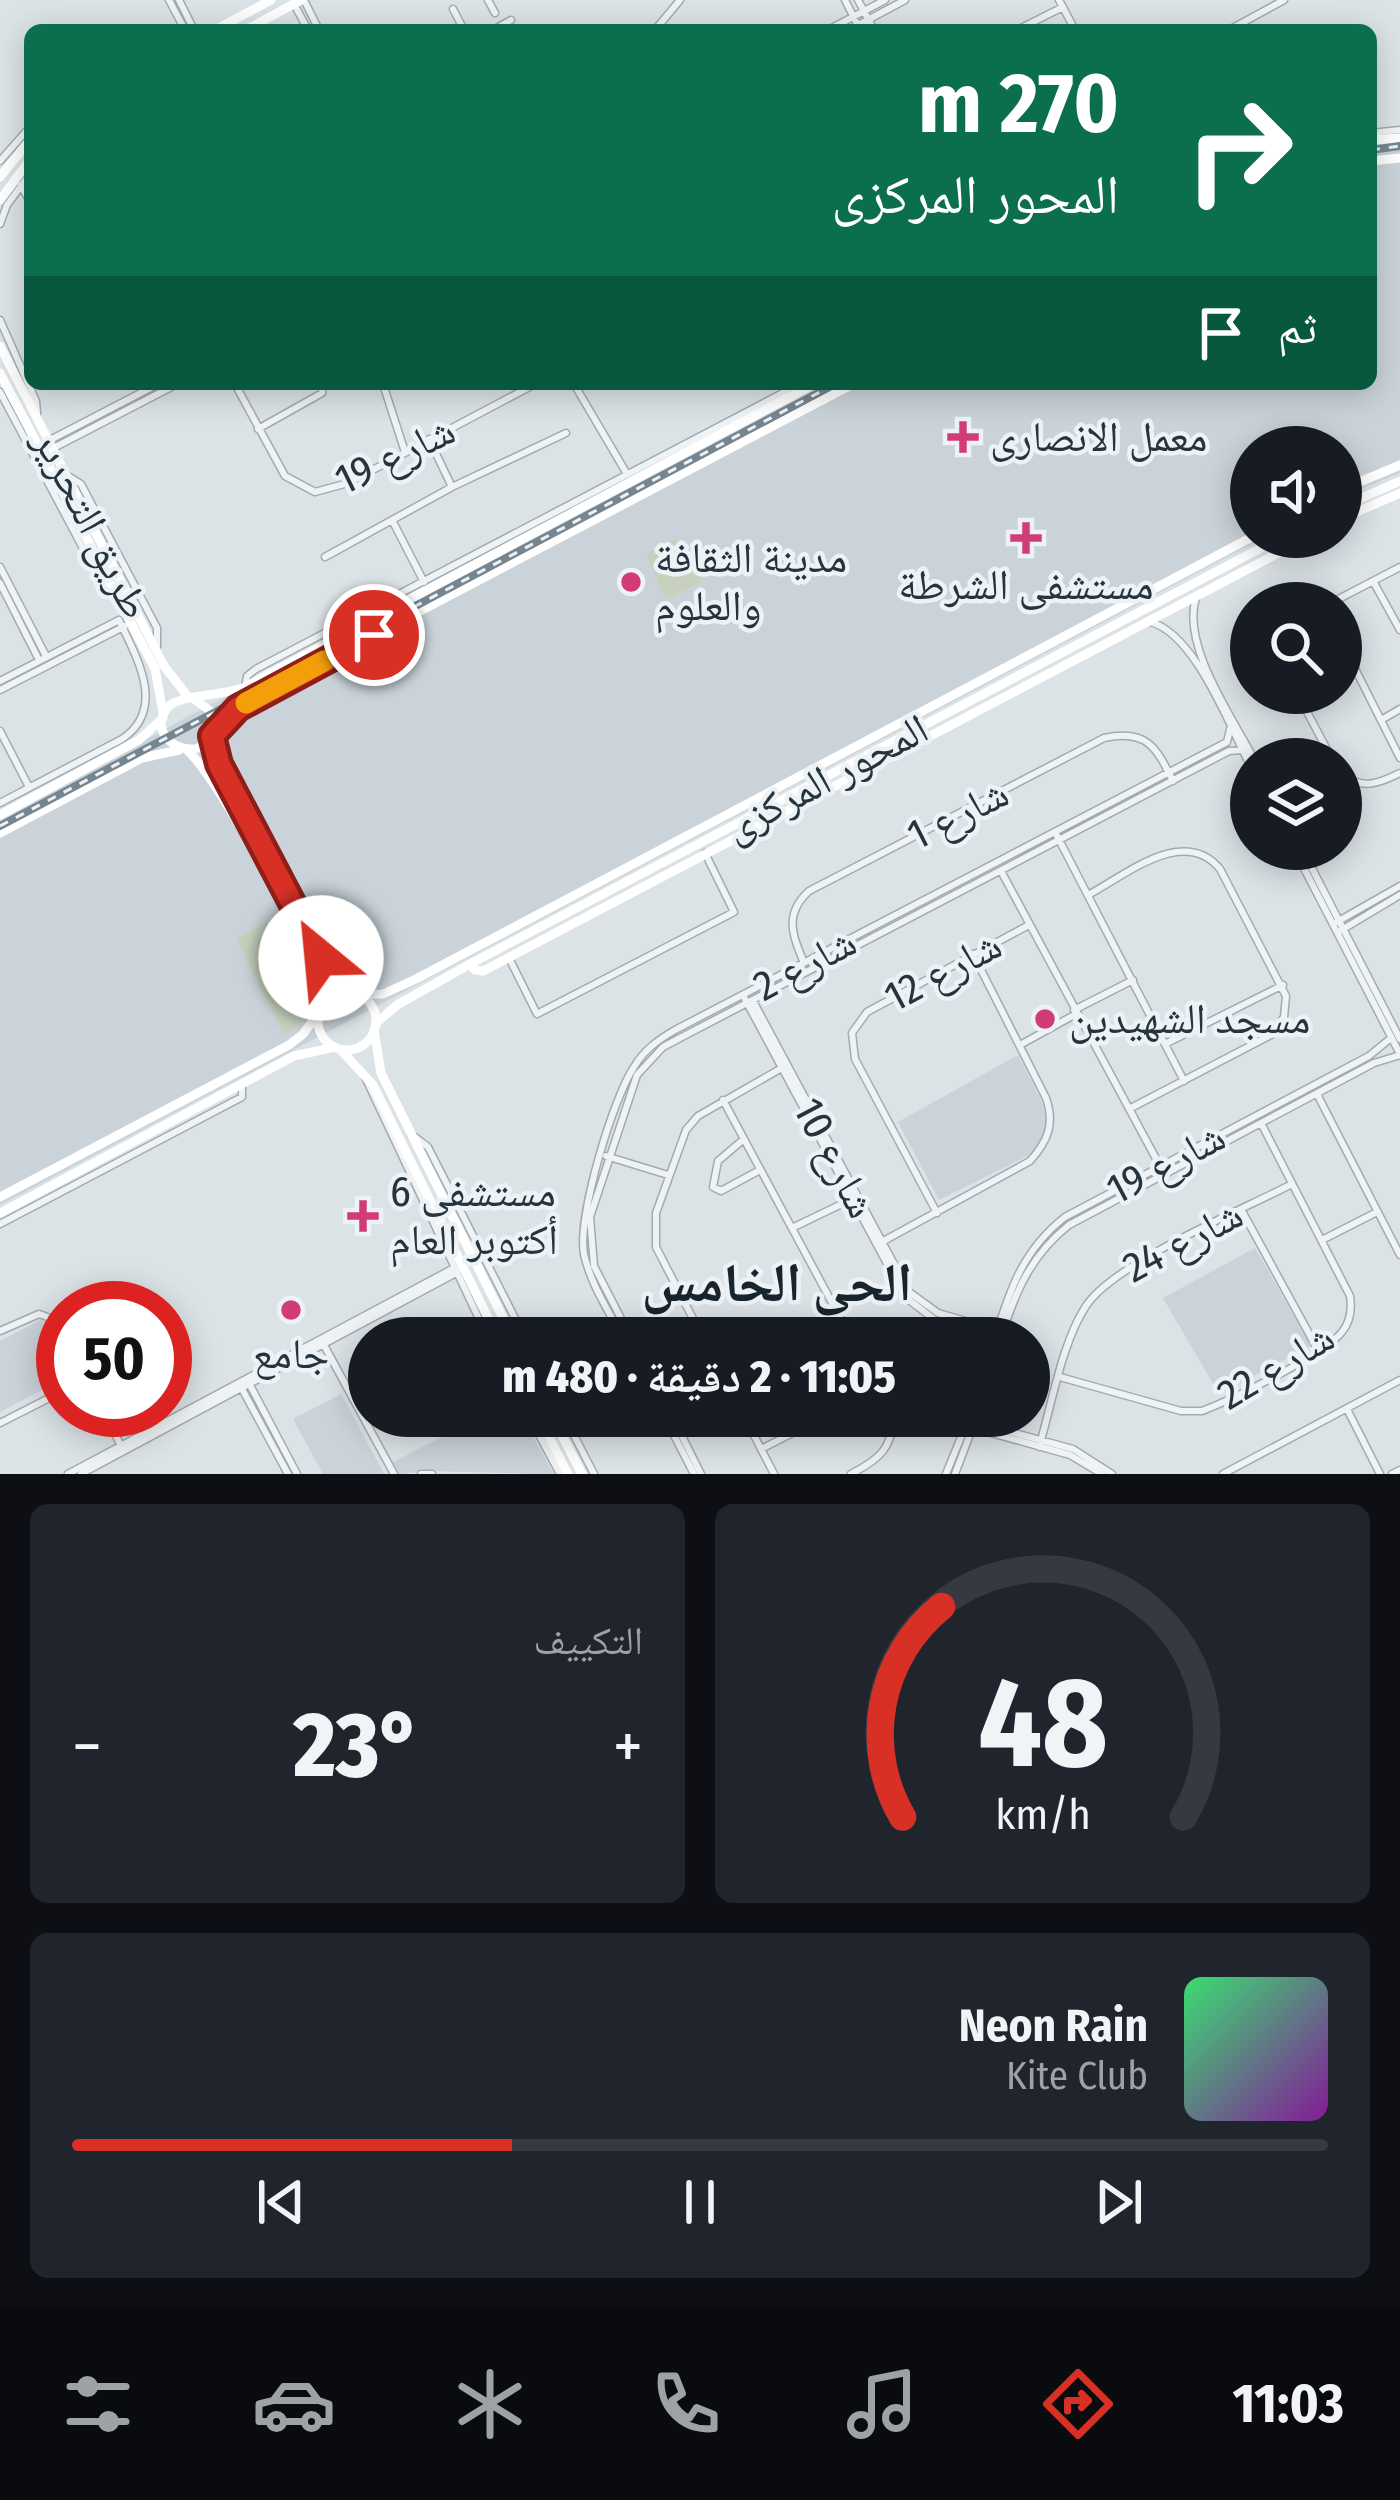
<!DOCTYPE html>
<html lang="ar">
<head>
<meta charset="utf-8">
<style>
  :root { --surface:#171b24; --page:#20242c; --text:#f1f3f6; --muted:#9ea1a6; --line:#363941; --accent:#d93025 }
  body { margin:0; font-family:"Fira Sans Condensed","Noto Naskh Arabic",sans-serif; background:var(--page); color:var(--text); direction:rtl; height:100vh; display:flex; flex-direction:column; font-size:45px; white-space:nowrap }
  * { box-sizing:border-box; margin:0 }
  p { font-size:39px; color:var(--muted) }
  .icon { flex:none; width:66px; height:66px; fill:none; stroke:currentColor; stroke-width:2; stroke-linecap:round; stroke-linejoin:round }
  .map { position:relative; height:1474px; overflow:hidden; direction:ltr }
  .details { display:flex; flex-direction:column; gap:30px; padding:30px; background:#0d0f14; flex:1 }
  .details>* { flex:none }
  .banner { position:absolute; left:24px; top:24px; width:1353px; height:366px; border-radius:18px; box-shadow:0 6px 30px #0003; direction:rtl; background:#0b6e4f; color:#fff; overflow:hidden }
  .fabs { position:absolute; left:1230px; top:426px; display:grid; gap:24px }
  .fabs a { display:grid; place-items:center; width:132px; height:132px; border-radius:50%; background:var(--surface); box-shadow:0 6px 30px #0003; font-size:60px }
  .speed { position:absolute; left:36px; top:1281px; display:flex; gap:24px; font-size:60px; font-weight:700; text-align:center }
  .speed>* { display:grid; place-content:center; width:156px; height:156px; border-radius:50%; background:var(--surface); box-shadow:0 6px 30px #0003; line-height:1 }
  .speed .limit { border:18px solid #d22; background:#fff; color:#111 }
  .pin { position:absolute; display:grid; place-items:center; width:102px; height:102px; color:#fff; margin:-51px; border:6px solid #fff; border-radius:50%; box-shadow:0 3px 12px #0007 }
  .me { position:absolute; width:132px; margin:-66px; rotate:332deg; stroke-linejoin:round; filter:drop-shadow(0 0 9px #0008) }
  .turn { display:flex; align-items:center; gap:42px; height:252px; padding:0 60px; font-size:54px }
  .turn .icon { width:156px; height:156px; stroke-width:2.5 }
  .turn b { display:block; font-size:84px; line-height:102px }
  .then { display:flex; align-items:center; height:114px; padding:0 60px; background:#0003; gap:24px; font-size:45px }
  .big { font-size:90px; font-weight:800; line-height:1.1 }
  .details .tile { flex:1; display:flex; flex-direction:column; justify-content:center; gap:18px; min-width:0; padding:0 42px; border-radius:18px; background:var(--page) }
  .details .dial { align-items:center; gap:0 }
  .dial svg { height:312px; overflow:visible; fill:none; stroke:var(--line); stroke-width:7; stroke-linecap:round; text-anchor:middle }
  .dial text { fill:var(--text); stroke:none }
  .song { display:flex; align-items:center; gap:36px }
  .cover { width:144px; height:144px; border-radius:18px; background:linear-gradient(135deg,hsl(140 70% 55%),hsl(290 70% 35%)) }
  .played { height:12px; border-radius:6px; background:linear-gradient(90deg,var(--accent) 35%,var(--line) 35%) }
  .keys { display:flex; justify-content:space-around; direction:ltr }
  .heat { display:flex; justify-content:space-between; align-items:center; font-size:66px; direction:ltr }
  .details .tiles { flex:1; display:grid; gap:30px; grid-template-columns:1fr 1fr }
  .tile:last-child { grid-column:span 2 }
  .trip { position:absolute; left:348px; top:1317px; width:702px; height:120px; border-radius:60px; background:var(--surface); box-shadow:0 6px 30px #0003; font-weight:800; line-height:120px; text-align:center; direction:rtl }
  .dock { display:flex; height:192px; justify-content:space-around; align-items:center; background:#090b0e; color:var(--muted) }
  .dock .icon { width:84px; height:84px }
  .dock .current { color:var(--accent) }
  .dock b { font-size:54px; color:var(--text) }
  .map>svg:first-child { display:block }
  .built { fill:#cad3d9 }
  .green { fill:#c7d1bd }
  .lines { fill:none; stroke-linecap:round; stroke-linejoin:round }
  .street-casing { stroke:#a2abb1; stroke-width:9 }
  .street { stroke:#eff3f5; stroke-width:6 }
  .secondary { stroke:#fff; stroke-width:9 }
  .rail-casing { stroke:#768691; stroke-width:8 }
  .rail { stroke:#ecf2f5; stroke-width:3; stroke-dasharray:9; stroke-linecap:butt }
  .route-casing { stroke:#8d1f18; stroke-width:30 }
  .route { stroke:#d93025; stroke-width:21 }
  .slow { stroke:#f59e0b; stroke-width:21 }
  .poi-dot { fill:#d13c76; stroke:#ecf2f5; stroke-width:4.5 }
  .labels { text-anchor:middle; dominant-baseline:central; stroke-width:9; stroke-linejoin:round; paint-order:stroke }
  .poi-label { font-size:42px; fill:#26343e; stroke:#ecf2f5; text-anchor:start }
  .street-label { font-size:42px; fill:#26343e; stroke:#ecf2f5 }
  .district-label { font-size:54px; font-weight:bold; fill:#18252e; stroke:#ecf2f5 }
</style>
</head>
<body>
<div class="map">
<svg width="1400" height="1474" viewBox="0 0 1400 1474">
  <rect width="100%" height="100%" fill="#dce3e7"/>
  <path class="built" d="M1400,144V473L1341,497V447H1251V537H1265L0,1205V821L185,718L830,384H1371V147Z
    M1018,1055L1041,1100L1047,1120L1043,1138L1029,1155L939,1200L898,1122Z
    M1255,1248L1311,1346L1219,1394L1163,1298Z
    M40,1320L51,1325L63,1347V1379L0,1412V1341Z
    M341,1394L384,1474H323L293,1419Z
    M484,1416H521L554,1474L428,1471L399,1474L393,1462Z"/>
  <path class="green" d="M676,539L702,582L666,600L646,554Z
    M280,918L314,993L300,1022L284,1035L236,938Z"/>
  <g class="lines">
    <g class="street-casing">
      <path id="street" d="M169,0L185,30
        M179,0L194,30
        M304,0L319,30
        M488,0L495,13
        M845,0L860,30
        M858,0L874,30
        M1059,0L1075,30
        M294,4L308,30
        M453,9L464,30
        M493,30L511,20
        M655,30L680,0
        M828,30L885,0
        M849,30L905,0
        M1017,30L1063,7
        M1229,30L1284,0
        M1371,133L1400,130
        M0,161L30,127
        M21,185L30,202
        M0,224L7,205L30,174
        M0,320L36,401L37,413
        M235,384L285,476L315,492L348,483L535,384
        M383,384L405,452
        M574,384L627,474
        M0,392L85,552L100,564
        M258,429L322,393L323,384
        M429,439L452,487
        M50,440L158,384
        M42,454L177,384
        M68,476L81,484L157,628V646
        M392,520L424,582
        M325,557L452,487L566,433
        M0,567L46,656
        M1373,581L1400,630
        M0,583L39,660
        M1196,598C1181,645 1232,717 1254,759
        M1331,603L1400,567
        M1150,622C1195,633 1230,727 1251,767
        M1341,641L1400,758
        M0,681L119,620
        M245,687L247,676L256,669L800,384
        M0,690L125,626
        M1297,693L1332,759
        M1381,720L1400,709
        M0,731L29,787
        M1341,774C1362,790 1378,784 1400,773
        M0,803L122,739C167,709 137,658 119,620
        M1055,832L1184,1081
        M1294,849L1400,1054
        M1302,849L1400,1039
        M1001,871L1160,1166
        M1088,895C1126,875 1184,825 1220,869L1286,996L1284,1017L1271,1035L1129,1109
        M1335,923L1400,886
        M1340,931L1400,895
        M509,958L537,1014L734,912L705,853
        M804,963C792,934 784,914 809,891L1104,738C1147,729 1156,747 1173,781
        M745,999L905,1297L935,1320L994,1338
        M753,1001L909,1292L938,1313L1000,1331
        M1074,1010L1133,980
        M1165,1044L1283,985
        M1020,1045L1076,1014
        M365,1077L488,1338
        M1317,1094L1400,1255
        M723,1100L851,1338
        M411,1134L428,1147L525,1338
        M744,1139L718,1161L713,1187L721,1191L760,1170
        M606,1156L668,1175
        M1242,1211L1318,1350
        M937,1213L855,1059L852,1033L867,1012L1029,925
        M0,1224L242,1097V1085
        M794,1227L850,1200
        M1322,1240L1377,1212
        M878,1244L1030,1161C1048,1141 1055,1124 1046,1098L973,954
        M0,1331L39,1314L53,1319L63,1335
        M623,1338C609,1312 590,1283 584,1254C577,1218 613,1098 634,1067C644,1050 658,1040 675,1030L1227,742L1230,729
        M631,1338L594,1266L590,1217L637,1075L663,1047L680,1038L1229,751L1242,750
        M703,1338L656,1247V1213L686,1130L698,1116L780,1069
        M995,1338C1010,1289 1023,1250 1065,1217L1369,1056L1391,1038
        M1001,1338C1015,1292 1031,1255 1069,1225L1374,1063L1400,1055
        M324,1345L394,1474
        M1060,1377L1181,1411H1202C1231,1400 1324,1355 1342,1332C1351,1321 1352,1309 1350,1296L1261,1123
        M241,1387L288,1474
        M251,1387L297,1474
        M1347,1409L1380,1474
        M103,1410L122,1448
        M529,1416L560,1474
        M564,1416L594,1474
        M664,1416L694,1474
        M672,1416L701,1474
        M744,1416L774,1474
        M967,1420L1073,1449L1112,1474
        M0,1423L63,1391
        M966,1426L1070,1455L1102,1474
        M1039,1447C1052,1404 1062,1342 1086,1306C1114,1263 1242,1210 1292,1184
        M761,1449L826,1416
        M68,1474L454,1268
        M81,1474L456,1273
        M421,1474H432
        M851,1474C878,1460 894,1448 892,1416
        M946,1474L966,1425
        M955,1474L977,1416
        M1223,1474L1400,1380
        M1392,1474L1400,1470"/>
    </g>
    <use href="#street" class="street"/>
    <path class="secondary" d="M215,30L271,0
      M246,30L301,0
      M1371,140L1400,138
      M1371,161L1400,158
      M0,177L30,140
      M0,200L30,160
      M0,346L164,666L189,698
      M0,373L155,669L163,712
      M1341,490L1400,465
      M1341,507L1400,481
      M1341,519L1400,493
      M194,699L213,713L214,731L199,748C176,754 148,731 168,707C180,694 225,696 245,687L814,384
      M214,731L245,703L853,384
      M212,738L219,764L325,965L353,993
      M188,751C222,782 316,960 322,1006
      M0,815L139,740L163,718
      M0,833L142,758L179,750
      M470,964L475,970L483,971L1309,537
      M318 1021a29 29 0 1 1 58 0a29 29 0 1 1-58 0Z
      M358,995L383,994L416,979L1252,537
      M375,1024L397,1005L470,964L1282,537
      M374,1030L381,1073L513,1338
      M340,1049L373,1085L498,1338
      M0,1197L289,1045L303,1034L319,1012
      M0,1213L294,1056L335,1047
      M538,1416L568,1474
      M552,1416L582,1474"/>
    <g class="rail-casing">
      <path id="rail" d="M1371,150L1400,146
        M0,826L835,384"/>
    </g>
    <use href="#rail" class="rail"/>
  </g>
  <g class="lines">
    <g class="route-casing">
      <path id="route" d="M321,958L219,764L212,736L238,708L374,635"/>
    </g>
    <use href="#route" class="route"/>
    <path class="slow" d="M246,703L324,661"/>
  </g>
  <g class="poi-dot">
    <path d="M957 419h12v12h12v12h-12v12h-12v-12h-12v-12h12z"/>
    <path d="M1020 520h12v12h12v12h-12v12h-12v-12h-12v-12h12z"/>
    <circle cx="631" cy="582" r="12"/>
    <circle cx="1045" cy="1019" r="12"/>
    <path d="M357 1198h12v12h12v12h-12v12h-12v-12h-12v-12h12z"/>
    <circle cx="291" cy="1310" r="12"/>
  </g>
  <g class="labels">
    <g class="poi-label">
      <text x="990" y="437">معمل الانصارى</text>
      <text x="655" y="558">مدينة الثقافة<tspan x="655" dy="48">والعلوم</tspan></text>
      <text x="1026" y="585" text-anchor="middle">مستشفى الشرطة</text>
      <text x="1069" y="1019">مسجد الشهيدين</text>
      <text x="390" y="1192">مستشفى 6<tspan x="390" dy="48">أكتوبر العام</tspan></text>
      <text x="291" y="1354" text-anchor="middle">جامع</text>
    </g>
    <g class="street-label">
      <text transform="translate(395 455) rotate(-26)">شارع 19</text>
      <text transform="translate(92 524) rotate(63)">طريق التحرير</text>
      <text transform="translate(826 778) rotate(-28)">المحور المركزى</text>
      <text transform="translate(958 814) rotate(-27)">شارع 1</text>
      <text transform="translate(805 964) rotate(-28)">شارع 2</text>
      <text transform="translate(943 971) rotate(-28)">شارع 12</text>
      <text transform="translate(835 1158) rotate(62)">شارع 10</text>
      <text transform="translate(1166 1163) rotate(-28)">شارع 19</text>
      <text transform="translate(1183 1241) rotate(-28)">شارع 24</text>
      <text transform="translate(1276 1366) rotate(-31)">شارع 22</text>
    </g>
    <g class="district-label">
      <text x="777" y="1283">الحى الخامس</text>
    </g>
  </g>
</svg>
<div class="fabs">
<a><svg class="icon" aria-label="sound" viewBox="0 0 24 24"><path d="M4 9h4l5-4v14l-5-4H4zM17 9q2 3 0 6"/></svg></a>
<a><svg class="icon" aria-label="search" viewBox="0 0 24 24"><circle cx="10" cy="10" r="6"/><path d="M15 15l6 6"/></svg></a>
<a><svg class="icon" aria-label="layers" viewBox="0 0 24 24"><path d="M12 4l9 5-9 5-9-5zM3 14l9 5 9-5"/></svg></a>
</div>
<div class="speed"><div class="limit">50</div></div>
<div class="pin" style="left:374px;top:635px;background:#d93025"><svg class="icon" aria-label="arrive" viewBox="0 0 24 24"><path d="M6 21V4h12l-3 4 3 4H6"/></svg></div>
<svg class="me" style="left:321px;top:958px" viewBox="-20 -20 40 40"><circle r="19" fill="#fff"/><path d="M0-13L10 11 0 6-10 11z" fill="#d93025"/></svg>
<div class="trip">11:05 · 2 دقيقة · 480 m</div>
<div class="banner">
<div class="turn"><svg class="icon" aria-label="right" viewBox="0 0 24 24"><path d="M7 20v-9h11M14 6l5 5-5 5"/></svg><div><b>270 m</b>المحور المركزى</div></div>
<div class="then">ثم<svg class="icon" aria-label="arrive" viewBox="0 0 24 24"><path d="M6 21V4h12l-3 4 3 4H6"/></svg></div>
</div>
</div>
<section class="details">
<div class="tiles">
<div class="tile dial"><svg viewBox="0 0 100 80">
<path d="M14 69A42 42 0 1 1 86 69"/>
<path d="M14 69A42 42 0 0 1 24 15" stroke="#d93025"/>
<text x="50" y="56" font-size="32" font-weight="700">48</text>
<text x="50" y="72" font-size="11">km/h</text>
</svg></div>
<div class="tile"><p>التكييف</p>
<div class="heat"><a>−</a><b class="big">23°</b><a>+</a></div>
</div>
<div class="tile">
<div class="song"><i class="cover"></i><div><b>Neon Rain</b><p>Kite Club</p></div></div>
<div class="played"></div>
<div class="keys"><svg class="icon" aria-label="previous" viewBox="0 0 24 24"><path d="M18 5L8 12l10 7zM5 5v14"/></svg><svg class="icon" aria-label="pause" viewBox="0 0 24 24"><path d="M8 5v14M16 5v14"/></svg><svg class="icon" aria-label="next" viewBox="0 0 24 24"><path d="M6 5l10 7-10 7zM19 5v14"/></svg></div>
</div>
</div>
</section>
<nav class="dock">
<b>11:03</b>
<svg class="icon current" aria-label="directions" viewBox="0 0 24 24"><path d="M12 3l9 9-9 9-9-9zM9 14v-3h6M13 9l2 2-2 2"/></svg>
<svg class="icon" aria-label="music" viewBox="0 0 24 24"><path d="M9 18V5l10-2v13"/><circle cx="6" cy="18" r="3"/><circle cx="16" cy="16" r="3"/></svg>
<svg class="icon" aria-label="phone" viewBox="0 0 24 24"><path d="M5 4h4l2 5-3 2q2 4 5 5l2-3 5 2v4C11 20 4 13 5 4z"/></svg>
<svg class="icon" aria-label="climate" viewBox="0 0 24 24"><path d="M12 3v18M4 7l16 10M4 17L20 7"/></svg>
<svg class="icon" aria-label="car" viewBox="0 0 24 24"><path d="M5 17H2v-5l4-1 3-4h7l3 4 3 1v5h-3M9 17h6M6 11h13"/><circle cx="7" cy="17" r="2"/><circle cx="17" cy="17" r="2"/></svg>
<svg class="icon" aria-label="filters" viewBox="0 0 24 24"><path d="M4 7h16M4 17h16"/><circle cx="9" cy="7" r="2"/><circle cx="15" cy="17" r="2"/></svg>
</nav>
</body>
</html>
